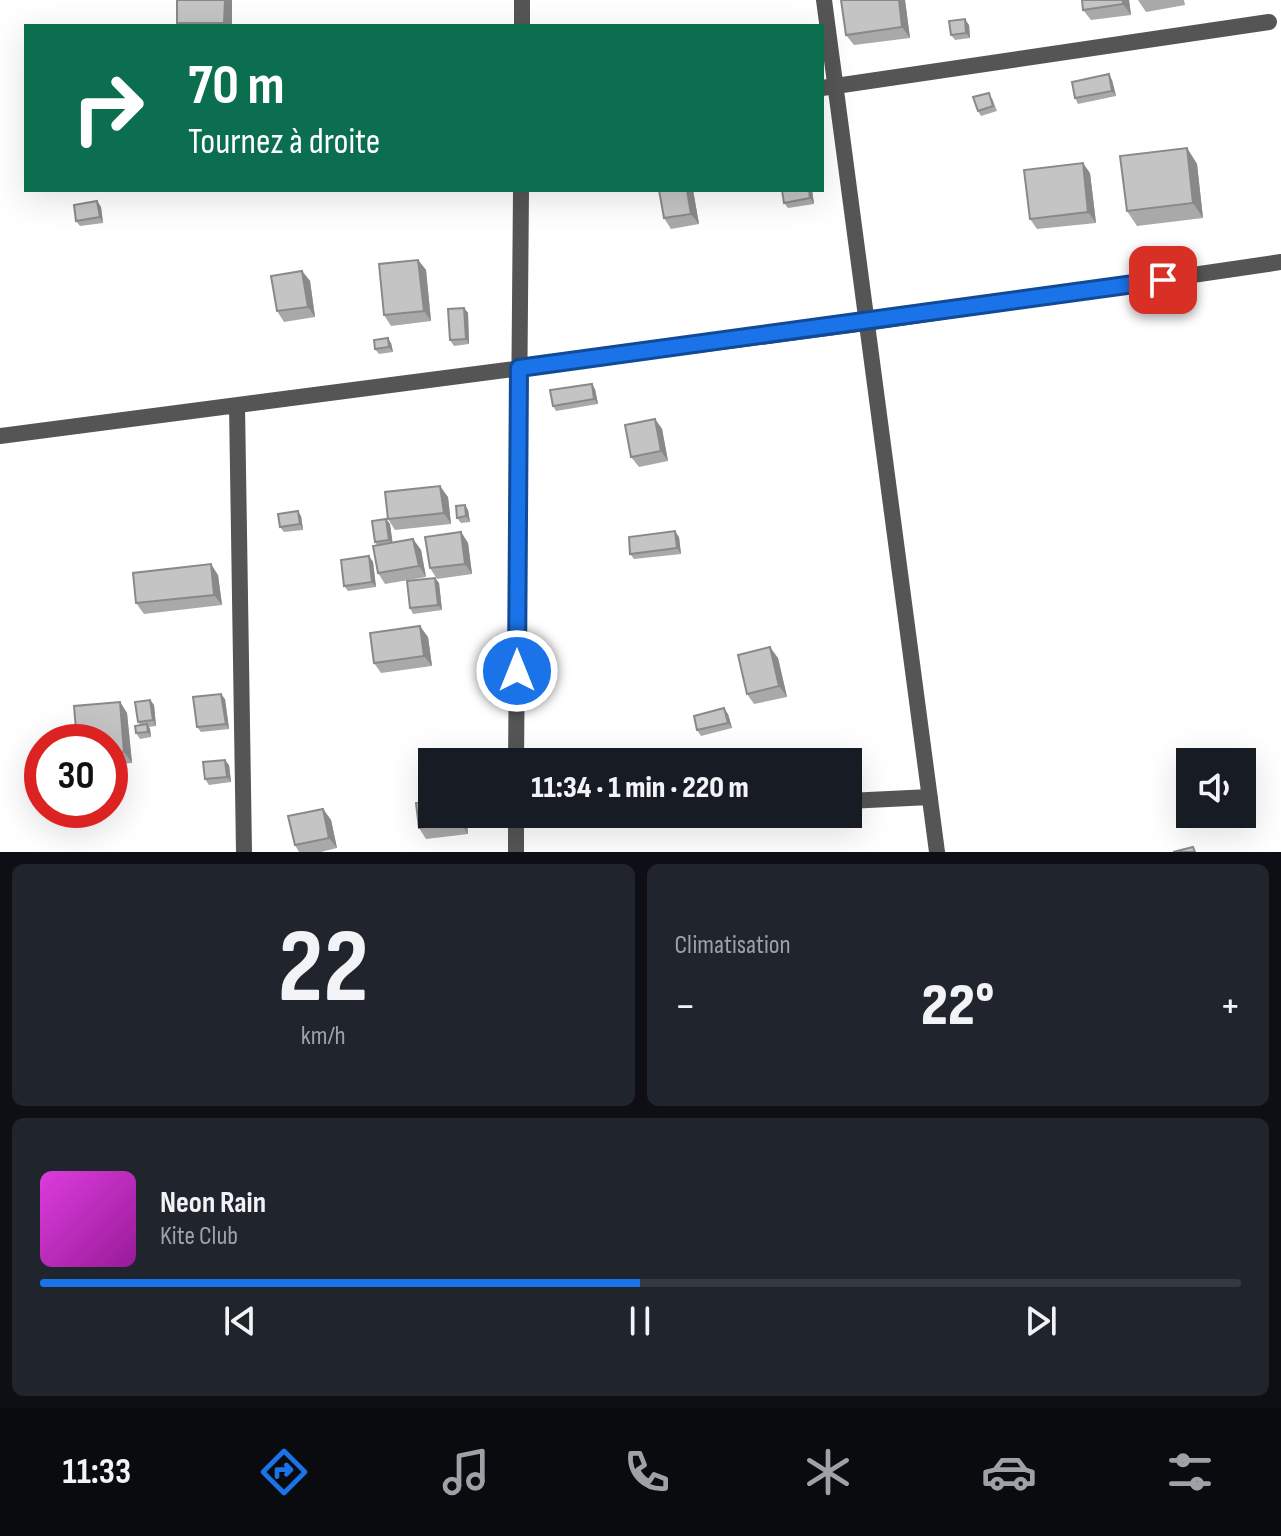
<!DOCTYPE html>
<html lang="fr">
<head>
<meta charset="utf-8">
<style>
  :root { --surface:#171b24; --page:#20242c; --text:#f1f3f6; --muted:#9ea1a6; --line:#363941; --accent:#1a73e8 }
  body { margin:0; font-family:"Sofia Sans Condensed",sans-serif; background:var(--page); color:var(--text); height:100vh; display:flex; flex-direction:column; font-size:30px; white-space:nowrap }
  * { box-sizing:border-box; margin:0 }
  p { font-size:26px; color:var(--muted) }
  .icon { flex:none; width:44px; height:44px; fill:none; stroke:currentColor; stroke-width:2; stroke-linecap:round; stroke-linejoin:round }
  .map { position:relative; height:852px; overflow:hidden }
  .panel { display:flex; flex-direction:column; gap:12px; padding:12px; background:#0d0f14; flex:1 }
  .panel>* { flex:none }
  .top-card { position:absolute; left:24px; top:24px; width:800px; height:168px; border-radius:0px; box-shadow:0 8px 32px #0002; background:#0b6e4f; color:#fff; overflow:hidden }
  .tools { position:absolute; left:1176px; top:748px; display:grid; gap:16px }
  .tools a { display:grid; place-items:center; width:80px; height:80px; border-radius:0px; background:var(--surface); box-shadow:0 8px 32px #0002; font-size:40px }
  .speed { position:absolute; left:24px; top:724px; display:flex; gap:16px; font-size:40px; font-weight:700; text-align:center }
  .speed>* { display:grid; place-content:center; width:104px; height:104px; border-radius:50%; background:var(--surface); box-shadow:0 8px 32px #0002; line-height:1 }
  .speed .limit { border:12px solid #d22; background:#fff; color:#111 }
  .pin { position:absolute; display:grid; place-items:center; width:68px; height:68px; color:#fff; margin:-34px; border-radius:16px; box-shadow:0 4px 12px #0006 }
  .me { position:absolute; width:88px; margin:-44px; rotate:0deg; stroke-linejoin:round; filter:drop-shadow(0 0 6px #0008) }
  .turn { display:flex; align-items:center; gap:28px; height:168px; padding:0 32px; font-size:36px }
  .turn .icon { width:104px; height:104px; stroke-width:2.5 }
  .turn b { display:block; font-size:56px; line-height:68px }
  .big { font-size:60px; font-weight:800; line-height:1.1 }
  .panel .widget { flex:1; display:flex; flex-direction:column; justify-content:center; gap:12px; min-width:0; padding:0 28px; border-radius:12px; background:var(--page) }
  .panel .dial { align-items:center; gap:0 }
  .dial b { font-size:104px; line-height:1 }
  .song { display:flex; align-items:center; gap:24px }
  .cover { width:96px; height:96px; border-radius:12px; background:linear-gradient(135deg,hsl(300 70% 55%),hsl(300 70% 35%)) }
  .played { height:8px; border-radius:4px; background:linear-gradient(90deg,var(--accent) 50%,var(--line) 50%) }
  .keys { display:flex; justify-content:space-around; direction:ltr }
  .heat { display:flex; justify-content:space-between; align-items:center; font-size:44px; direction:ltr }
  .panel .tiles { flex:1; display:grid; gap:12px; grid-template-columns:1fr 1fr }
  .widget:last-child { grid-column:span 2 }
  .trip { position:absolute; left:418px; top:748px; width:444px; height:80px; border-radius:0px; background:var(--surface); box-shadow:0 8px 32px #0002; font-weight:800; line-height:80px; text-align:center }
  .menu { display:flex; height:128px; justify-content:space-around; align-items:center; background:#090b0e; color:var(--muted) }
  .menu .icon { width:56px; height:56px }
  .menu .current { color:var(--accent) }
  .menu b { font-size:36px; color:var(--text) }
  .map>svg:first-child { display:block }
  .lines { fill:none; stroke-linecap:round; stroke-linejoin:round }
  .minor { stroke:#555; stroke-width:16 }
  .wall { fill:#a9a9a9 }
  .shaded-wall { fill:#898989 }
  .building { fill:#c4c4c4; stroke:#898989; stroke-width:2 }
  .route-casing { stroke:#114b97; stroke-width:20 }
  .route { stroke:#1a73e8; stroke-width:14 }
</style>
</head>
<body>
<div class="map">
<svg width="1281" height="852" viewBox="0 0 1281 852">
  <rect width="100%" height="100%" fill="#fff"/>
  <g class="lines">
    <path class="minor" d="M824,0L937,852
      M522,26V0
      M822,88L1269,22
      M237,405L244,852
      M0,436L866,323L1281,262
      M516,762L521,190
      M848,801L930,797
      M516,818L594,814
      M516,852V814"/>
  </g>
  <path class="wall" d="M177,0L232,26H179L177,23Z
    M841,0H905L910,38L854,45L846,35Z
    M1129,0L1131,15L1091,20L1083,10Z
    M1138,0H1184L1185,5L1146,12Z
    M969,25L970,38L955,40L951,35Z
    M1112,80L1116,96L1078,104L1075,98Z
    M992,98L997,111L981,116L978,111Z
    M1187,148L1197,164L1203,218L1137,226L1127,211Z
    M1090,173L1096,223L1037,229L1030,219Z
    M693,190L699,224L671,229L664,218Z
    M812,190L814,204L788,208L784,203Z
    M97,201L101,207L103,223L80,226L76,221Z
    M418,260L426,270L431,321L391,326L384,315Z
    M302,271L310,281L315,317L284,322L277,311Z
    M464,308L468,313L469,344L454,346L450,340Z
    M391,343L393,352L379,354L375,349Z
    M595,389L598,404L556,411L553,406Z
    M655,419L662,429L668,461L639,467L631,457Z
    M448,497L451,524L395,530L388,519Z
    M465,505L468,510L470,522L461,523L457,518Z
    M301,516L303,530L284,532L280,527Z
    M386,519L390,524L392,543L413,539L421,550L426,577L385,584L378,573L377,545L375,542Z
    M461,532L468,543L472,574L437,579L430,568Z
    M679,537L681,554L634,559L630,554Z
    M369,556L373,562L376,587L348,591L344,586Z
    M218,575L222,605L144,614L136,603Z
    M435,578L439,583L442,610L413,614L410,608Z
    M428,637L432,666L381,673L374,663Z
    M778,658L787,697L754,704L747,694Z
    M225,699L229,729L201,732L197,727Z
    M150,700L154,705L156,726L149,727L150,729L151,737L140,739L136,733L140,725L138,722Z
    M120,702L127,713L132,763L110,765V742Z
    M728,714L732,728L701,736L697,730Z
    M229,765L231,782L209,785L205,779Z
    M323,809L331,820L337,848L321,852H299L295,845Z
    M432,814H466L468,834L426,839L419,828Z"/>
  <path class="shaded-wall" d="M225,0H232V26H226L224,23Z
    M899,0H905L910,38L902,27Z
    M1123,0H1129L1131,15L1123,4Z
    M965,19L969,25L970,38L966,33Z
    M1109,74L1112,80L1116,96L1112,91Z
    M1187,148L1197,164L1203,218L1193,203Z
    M1083,163L1090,173L1096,223L1088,212Z
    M687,190H693L699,224L691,214Z
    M809,190H812L814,204L810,198Z
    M97,201L101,207L103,223L100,217Z
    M418,260L426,270L431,321L424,311Z
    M302,271L310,281L315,317L308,307Z
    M464,308L468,313L469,344L466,339Z
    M388,338L391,343L393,352L389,347Z
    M592,384L595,389L598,404L594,399Z
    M655,419L662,429L668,461L661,451Z
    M440,486L448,497L451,524L444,513Z
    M465,505L468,510L470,522L466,516Z
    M298,511L301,516L303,530L300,524Z
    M386,519L390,524L393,545L389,540Z
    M675,531L679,537L681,554L677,548Z
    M461,532L468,543L472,574L465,564Z
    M413,539L421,550L426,577L419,566Z
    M369,556L373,562L376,587L372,582Z
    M211,564L218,575L222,605L214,595Z
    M435,578L439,583L442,610L438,605Z
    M420,626L428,637L432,666L424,656Z
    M770,647L778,658L787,697L779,686Z
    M221,694L225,699L229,729L226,724Z
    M150,700L154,705L156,726L153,720Z
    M120,702L127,713L132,763L124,752Z
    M724,708L728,714L732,728L728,723Z
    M147,724L150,729L151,737L148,732Z
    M225,760L229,765L231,782L227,777Z
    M323,809L331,820L337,848L329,838Z
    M460,814H466L468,834L461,823Z"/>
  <path class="building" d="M177,0H225L224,23H177Z
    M841,0H899L902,27L846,35Z
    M1082,0H1123V4L1083,10Z
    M965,19L966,33L951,35L949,21Z
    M1109,74L1112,91L1075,98L1072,82Z
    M989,93L993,106L978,111L973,97Z
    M1187,148L1193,203L1127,211L1120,156Z
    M1083,163L1088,212L1030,219L1024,170Z
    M659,190H687L691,214L664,218Z
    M782,190H809L810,198L784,203Z
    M97,201L100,217L76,221L74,205Z
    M418,260L424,311L384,315L379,264Z
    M302,271L308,307L277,311L271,276Z
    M464,308L466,339L450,340L448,309Z
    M388,338L389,347L375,349L374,340Z
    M592,384L594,399L553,406L550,390Z
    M655,419L661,451L631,457L625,425Z
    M440,486L444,513L388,519L385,492Z
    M465,505L466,516L457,518L456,506Z
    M298,511L300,524L280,527L278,514Z
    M386,519L389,540L375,542L372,521Z
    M675,531L677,548L630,554L629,537Z
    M461,532L465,564L430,568L425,537Z
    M413,539L419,566L378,573L373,546Z
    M369,556L372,582L344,586L341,560Z
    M211,564L214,595L136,603L133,573Z
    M435,578L438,605L410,608L407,581Z
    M420,626L424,656L374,663L370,633Z
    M770,647L779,686L747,694L738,655Z
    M221,694L226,724L197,727L193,697Z
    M150,700L153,720L138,722L135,702Z
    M120,702L124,752L110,754V742H77L74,706Z
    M724,708L728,723L697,730L694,716Z
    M147,724L148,732L136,733L135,726Z
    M225,760L227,777L205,779L203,762Z
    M432,801V814H460L461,823L419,828L416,803Z
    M323,809L329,838L295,845L288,816Z
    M1193,847L1195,852H1173Z"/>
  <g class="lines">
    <g class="route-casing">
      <path id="route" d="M517,671L519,368L1163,280"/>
    </g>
    <use href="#route" class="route"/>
  </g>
</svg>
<div class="tools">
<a><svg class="icon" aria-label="sound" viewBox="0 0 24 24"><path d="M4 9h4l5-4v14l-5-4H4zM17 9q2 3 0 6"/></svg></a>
</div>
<div class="speed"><div class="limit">30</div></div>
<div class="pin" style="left:1163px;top:280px;background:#d93025"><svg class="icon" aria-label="arrive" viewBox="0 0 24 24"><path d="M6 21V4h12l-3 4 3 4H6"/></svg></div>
<svg class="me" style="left:517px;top:671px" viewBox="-20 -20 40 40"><circle r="17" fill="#1a73e8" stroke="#fff" stroke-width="3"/><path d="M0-11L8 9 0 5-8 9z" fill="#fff"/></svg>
<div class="trip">11:34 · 1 min · 220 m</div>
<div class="top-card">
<div class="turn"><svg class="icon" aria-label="right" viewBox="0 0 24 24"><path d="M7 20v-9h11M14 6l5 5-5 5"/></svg><div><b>70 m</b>Tournez à droite</div></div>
</div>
</div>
<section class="panel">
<div class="tiles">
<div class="widget dial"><b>22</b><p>km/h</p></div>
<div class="widget"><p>Climatisation</p>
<div class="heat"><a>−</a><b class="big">22°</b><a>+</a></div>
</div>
<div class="widget">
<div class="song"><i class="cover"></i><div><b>Neon Rain</b><p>Kite Club</p></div></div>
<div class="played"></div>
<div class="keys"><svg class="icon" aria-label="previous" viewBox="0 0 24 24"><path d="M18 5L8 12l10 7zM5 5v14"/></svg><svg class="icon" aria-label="pause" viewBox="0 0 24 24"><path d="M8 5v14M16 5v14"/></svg><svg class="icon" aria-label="next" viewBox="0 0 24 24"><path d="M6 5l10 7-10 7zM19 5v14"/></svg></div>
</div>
</div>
</section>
<nav class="menu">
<b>11:33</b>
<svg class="icon current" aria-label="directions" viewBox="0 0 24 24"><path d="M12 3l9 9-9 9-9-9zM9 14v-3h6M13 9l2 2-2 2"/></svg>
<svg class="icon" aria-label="music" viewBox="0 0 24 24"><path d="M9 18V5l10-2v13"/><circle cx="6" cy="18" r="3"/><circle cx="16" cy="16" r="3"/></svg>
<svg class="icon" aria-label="phone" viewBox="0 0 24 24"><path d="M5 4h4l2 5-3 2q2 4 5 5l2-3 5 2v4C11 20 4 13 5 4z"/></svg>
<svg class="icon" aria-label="climate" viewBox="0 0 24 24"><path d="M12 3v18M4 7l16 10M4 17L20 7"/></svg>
<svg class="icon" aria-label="car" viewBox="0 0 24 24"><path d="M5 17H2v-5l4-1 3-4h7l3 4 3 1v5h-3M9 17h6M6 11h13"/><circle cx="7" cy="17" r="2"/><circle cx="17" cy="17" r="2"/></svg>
<svg class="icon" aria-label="filters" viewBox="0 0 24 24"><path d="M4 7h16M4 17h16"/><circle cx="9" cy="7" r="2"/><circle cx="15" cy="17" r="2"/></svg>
</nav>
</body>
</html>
